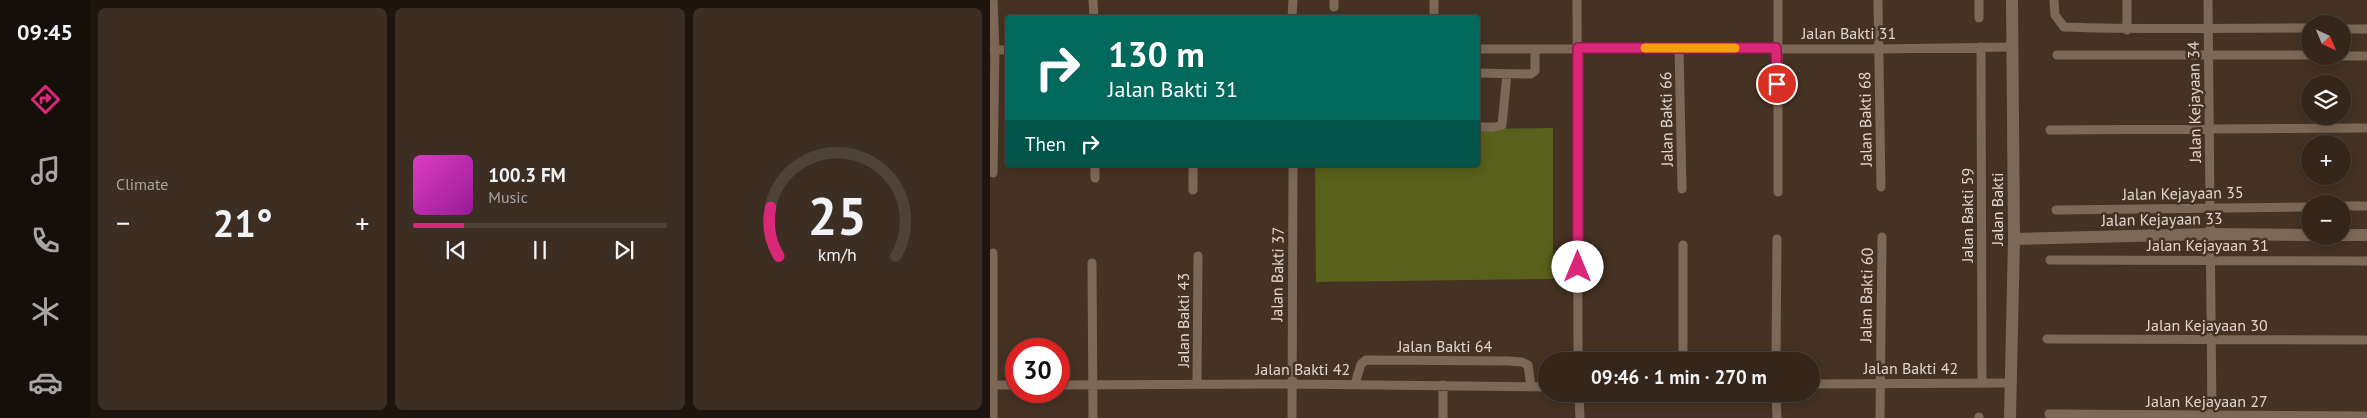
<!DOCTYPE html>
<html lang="en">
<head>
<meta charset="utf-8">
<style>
  :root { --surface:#34261a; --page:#3c2e23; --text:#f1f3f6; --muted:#a9a5a2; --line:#4e4339; --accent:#db2777 }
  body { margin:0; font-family:"PT Sans",sans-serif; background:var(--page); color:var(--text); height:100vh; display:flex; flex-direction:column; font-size:19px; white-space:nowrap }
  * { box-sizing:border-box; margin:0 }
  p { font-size:16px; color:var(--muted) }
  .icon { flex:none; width:28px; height:28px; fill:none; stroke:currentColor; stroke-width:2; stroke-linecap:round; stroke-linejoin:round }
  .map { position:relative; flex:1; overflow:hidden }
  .side { display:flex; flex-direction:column; gap:8px; padding:8px; background:#1d150e; width:900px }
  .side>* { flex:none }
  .top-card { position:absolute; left:15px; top:15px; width:475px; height:152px; border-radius:5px; box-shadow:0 2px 12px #0003,0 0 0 1px var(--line); background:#00695c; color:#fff; overflow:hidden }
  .needle { width:32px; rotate:136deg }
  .tools { position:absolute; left:1311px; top:15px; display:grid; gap:10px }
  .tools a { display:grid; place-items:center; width:50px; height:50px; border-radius:50%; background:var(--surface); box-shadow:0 2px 12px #0003,0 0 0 1px var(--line); font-size:25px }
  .speed { position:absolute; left:15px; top:338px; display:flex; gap:10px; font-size:25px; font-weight:700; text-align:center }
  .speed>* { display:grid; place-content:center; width:65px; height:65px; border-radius:50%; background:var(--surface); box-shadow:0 2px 12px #0003,0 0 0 1px var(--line); line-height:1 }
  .speed .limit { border:8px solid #d22; background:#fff; color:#111 }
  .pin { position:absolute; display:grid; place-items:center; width:42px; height:42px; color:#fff; margin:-21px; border:2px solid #fff; border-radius:50%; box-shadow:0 1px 5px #0007 }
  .me { position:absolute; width:55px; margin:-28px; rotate:0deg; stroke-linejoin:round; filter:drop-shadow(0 0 4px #0008) }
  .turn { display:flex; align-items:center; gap:18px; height:105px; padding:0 20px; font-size:22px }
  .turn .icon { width:65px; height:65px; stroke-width:2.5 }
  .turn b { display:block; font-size:35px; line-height:42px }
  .then { display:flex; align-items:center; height:48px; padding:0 20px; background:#0003; gap:10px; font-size:19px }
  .big { font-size:38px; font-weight:700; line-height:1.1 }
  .side .card { flex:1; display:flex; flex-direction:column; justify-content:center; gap:8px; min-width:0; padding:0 18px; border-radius:8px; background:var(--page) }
  .side .dial { align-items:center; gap:0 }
  .dial svg { height:130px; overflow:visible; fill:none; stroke:var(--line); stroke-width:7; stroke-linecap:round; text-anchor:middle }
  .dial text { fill:var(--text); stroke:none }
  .song { display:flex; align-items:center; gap:15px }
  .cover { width:60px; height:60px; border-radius:8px; background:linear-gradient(135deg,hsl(310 70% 55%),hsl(300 70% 35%)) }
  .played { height:5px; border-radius:2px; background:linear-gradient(90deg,var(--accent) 20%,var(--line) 20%) }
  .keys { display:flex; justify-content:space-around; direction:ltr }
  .heat { display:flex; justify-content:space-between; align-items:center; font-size:28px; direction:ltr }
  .side .tiles { flex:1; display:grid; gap:8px; grid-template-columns:repeat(3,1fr) }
  .trip { position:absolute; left:548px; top:352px; width:282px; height:50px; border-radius:25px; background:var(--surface); box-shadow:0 2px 12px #0003,0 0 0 1px var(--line); font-weight:700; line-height:50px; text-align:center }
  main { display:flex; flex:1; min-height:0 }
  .dock { display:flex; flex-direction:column; width:90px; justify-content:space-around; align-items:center; background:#150f0a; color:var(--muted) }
  .dock .icon { width:35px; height:35px }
  .dock .on { color:var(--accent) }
  .dock b { font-size:22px; color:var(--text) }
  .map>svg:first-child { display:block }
  .garden { fill:#58601b }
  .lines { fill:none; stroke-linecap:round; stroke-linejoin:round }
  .street { stroke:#7d6857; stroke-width:9 }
  .secondary { stroke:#7d6857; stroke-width:12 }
  .route-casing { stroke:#8e194d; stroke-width:12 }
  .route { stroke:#db2777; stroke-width:9 }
  .slow { stroke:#f59e0b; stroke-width:9 }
  .labels { text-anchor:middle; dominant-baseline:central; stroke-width:5; stroke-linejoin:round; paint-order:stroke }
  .street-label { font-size:16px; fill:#e2d6cd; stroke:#453223 }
</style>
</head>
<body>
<main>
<nav class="dock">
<b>09:45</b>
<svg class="icon on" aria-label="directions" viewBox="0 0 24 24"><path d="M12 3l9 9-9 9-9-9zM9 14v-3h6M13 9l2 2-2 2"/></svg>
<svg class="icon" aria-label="music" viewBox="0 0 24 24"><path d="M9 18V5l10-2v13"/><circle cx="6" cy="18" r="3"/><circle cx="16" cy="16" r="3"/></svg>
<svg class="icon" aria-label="phone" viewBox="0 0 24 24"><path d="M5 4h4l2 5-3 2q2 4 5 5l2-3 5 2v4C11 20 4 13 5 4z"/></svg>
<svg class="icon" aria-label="climate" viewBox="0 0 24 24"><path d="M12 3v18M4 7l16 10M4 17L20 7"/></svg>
<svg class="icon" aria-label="car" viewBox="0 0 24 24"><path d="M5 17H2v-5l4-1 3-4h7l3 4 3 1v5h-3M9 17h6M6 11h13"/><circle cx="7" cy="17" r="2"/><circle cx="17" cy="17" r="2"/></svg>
</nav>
<section class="side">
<div class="tiles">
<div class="card"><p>Climate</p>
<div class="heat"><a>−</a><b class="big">21°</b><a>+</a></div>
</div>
<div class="card">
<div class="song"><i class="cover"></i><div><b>100.3 FM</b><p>Music</p></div></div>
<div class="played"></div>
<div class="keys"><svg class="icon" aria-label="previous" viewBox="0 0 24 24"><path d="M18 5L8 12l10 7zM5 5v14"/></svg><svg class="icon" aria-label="pause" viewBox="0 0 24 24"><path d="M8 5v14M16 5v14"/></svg><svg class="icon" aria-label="next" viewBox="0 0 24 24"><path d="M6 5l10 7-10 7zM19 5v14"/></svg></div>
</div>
<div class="card dial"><svg viewBox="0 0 100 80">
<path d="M14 69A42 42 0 1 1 86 69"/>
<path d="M14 69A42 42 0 0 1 9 39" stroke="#db2777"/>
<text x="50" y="56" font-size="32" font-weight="700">25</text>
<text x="50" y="72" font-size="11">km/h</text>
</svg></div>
</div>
</section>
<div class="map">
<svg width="1377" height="418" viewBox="0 0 1377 418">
  <rect width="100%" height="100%" fill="#453223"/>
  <path class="garden" d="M563,128V279L326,282L325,165H488V129Z"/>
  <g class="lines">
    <path class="street" d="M3,0L5,50L3,173
      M103,0L104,18
      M344,0V7
      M587,0L588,361
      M888,0L891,187
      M1064,0L1065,15L1074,27C1156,30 1238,28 1320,28
      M1218,0L1222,418
      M302,18L303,0
      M444,18V0
      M989,18V0
      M1352,29H1377
      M1137,30V0
      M991,47L992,383
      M689,48L692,189
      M488,49H889L1021,47
      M0,50H18
      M1067,55H1320
      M1352,56H1377
      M488,73L541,74L545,71V49
      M488,127H504L512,125L517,74
      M1060,130L1377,128
      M105,165V178
      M203,190V165
      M788,192V0
      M1352,206H1377
      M1066,210L1320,207
      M693,245V361
      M3,253V418
      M1060,260L1377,261
      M102,263L103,418
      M1057,339L1376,340
      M786,361L787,239
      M207,384L208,256
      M365,384L371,364L376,360L518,361L532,362L538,365L541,387
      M821,384L1020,383
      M0,385H26
      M69,385L301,384L556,387
      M453,385V418
      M589,394L590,418
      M786,394L787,418
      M1059,414L1375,416
      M989,417V418
      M302,418L303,165
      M890,418L892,237"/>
    <path class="secondary" d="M1352,235H1377
      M1024,239L1221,234L1320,235
      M1020,418L1024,239L1022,0"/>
  </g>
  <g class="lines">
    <g class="route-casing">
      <path id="route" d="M588,267V48H786L787,84"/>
    </g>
    <use href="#route" class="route"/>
    <path class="slow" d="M655,48H745"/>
  </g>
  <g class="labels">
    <g class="street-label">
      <text x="859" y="33">Jalan Bakti 31</text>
      <text transform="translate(1204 102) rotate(-91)">Jalan Kejayaan 34</text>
      <text transform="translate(676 119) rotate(-91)">Jalan Bakti 66</text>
      <text transform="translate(875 119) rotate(-91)">Jalan Bakti 68</text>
      <text transform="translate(1193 193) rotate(-1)">Jalan Kejayaan 35</text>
      <text transform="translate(1007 209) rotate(-90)">Jalan Bakti</text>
      <text transform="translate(977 215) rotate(-90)">Jalan Bakti 59</text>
      <text transform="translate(1172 219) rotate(-1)">Jalan Kejayaan 33</text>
      <text x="1218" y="245">Jalan Kejayaan 31</text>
      <text transform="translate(287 274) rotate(-89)">Jalan Bakti 37</text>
      <text transform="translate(876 295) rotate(-89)">Jalan Bakti 60</text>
      <text transform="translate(193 320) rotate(-90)">Jalan Bakti 43</text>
      <text x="1217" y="325">Jalan Kejayaan 30</text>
      <text x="455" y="346">Jalan Bakti 64</text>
      <text x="921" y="368">Jalan Bakti 42</text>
      <text x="313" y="369">Jalan Bakti 42</text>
      <text x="1217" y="401">Jalan Kejayaan 27</text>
    </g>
  </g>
</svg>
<div class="tools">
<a><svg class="needle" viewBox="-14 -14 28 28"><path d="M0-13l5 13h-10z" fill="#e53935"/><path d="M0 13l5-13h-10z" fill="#a9a5a2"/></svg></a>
<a><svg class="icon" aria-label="layers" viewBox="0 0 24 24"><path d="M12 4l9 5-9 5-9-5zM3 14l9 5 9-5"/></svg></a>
<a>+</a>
<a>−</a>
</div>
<div class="speed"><div class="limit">30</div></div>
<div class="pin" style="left:787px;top:84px;background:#d93025"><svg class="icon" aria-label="arrive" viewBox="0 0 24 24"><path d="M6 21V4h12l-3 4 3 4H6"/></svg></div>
<svg class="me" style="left:588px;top:267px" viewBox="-20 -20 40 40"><circle r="19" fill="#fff"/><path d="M0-13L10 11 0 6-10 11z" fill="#db2777"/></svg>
<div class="trip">09:46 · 1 min · 270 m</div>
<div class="top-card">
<div class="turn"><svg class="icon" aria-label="right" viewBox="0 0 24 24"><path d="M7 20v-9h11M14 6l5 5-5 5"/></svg><div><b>130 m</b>Jalan Bakti 31</div></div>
<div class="then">Then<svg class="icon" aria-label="right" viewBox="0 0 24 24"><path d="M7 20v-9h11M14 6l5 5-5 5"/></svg></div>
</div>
</div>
</main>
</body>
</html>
